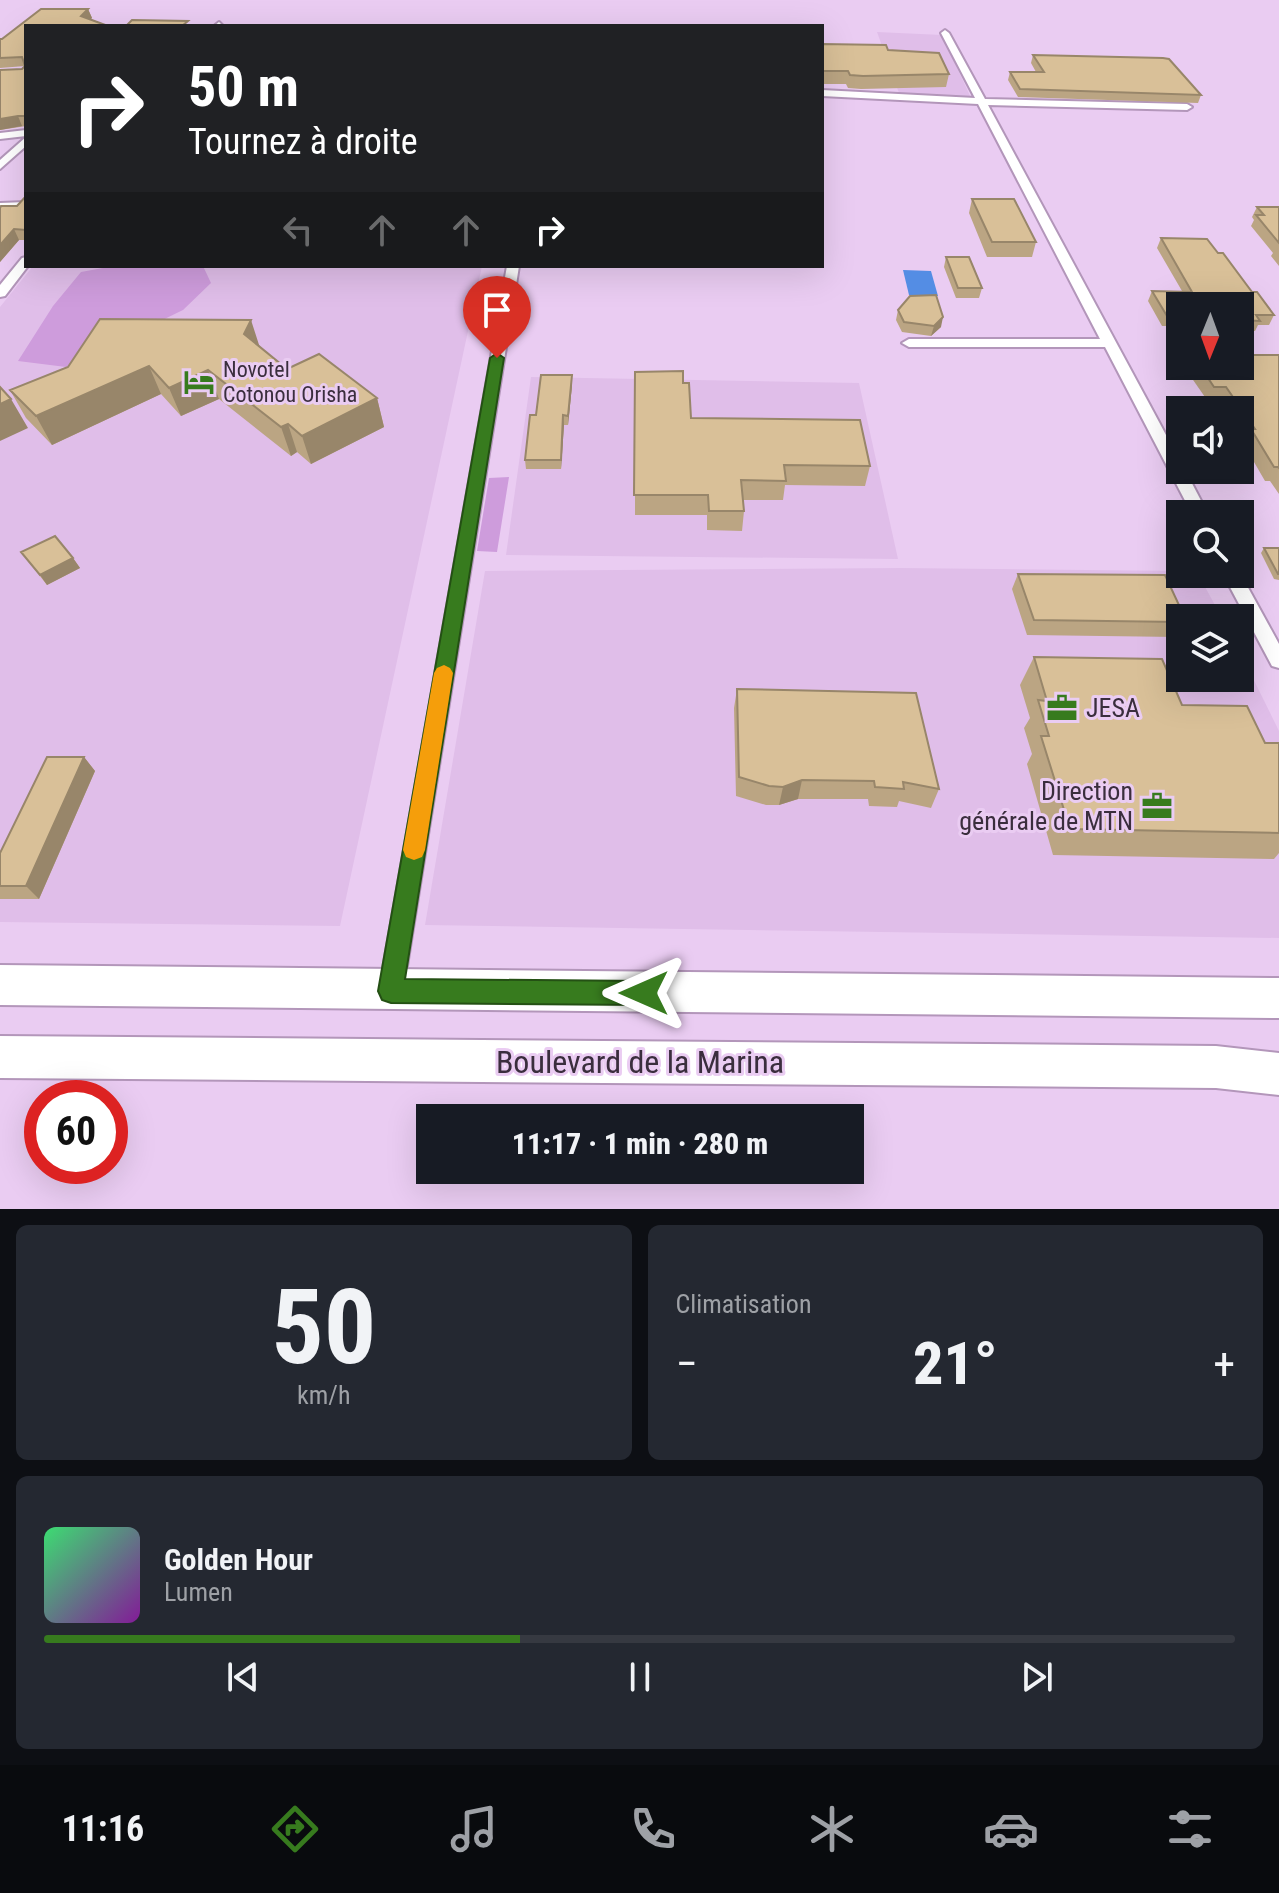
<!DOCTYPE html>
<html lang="fr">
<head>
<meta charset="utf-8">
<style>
  :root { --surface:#171b24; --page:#242831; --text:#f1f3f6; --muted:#9ea1a6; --line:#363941; --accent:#377b1e }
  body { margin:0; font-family:"Roboto Condensed",sans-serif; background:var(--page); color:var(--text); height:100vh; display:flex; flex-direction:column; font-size:30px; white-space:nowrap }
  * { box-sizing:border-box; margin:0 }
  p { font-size:26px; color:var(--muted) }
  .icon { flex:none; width:44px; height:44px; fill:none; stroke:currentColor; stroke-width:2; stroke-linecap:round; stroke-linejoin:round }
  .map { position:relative; height:1209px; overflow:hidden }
  .drawer { display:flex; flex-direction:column; gap:16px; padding:16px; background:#0d0f14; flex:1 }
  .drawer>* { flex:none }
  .banner { position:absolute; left:24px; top:24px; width:800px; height:244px; border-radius:0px; box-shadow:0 8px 32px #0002; background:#202124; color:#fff; overflow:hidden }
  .needle { width:52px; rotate:181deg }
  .buttons { position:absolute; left:1166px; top:292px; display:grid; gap:16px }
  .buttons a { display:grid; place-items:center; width:88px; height:88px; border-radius:0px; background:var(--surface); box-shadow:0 8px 32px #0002; font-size:40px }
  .speed { position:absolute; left:24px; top:1080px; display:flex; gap:16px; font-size:40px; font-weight:700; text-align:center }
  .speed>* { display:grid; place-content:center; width:104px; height:104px; border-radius:50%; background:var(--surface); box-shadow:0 8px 32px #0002; line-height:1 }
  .speed .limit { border:12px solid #d22; background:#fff; color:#111 }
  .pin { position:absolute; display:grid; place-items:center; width:68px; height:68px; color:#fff; margin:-82px -34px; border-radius:50% 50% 50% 0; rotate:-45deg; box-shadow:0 0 8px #0007 }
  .pin .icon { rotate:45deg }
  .me { position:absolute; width:88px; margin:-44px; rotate:270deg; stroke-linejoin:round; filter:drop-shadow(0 0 6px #0008) }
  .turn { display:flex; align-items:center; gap:28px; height:168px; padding:0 32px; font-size:36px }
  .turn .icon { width:104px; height:104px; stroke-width:2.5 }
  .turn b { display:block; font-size:56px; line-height:68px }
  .lanes { display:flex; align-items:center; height:76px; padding:0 32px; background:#0003; justify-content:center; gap:40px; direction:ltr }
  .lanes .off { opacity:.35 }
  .big { font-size:60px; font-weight:800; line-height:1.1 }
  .drawer .widget { flex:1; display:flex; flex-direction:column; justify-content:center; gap:12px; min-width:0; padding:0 28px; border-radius:12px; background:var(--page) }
  .drawer .dial { align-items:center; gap:0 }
  .dial b { font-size:104px; line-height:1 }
  .song { display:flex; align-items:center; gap:24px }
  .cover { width:96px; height:96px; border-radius:12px; background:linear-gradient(135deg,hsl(140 70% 55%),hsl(290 70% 35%)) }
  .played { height:8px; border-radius:4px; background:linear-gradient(90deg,var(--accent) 40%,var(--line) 40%) }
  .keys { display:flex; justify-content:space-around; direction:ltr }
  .heat { display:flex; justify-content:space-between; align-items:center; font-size:44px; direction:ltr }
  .drawer .tiles { flex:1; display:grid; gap:16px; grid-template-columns:1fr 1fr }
  .widget:last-child { grid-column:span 2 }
  .trip { position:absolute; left:416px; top:1104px; width:448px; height:80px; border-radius:0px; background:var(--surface); box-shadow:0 8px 32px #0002; font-weight:800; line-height:80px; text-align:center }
  .menu { display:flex; height:128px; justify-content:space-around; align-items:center; background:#090b0e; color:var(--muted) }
  .menu .icon { width:56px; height:56px }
  .menu .current { color:var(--accent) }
  .menu b { font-size:36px; color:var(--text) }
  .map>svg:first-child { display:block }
  .built { fill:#e0bee9 }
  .green { fill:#ce9cdc }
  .water { fill:#548de4 }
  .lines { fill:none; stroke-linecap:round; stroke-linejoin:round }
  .street-casing { stroke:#b396ba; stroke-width:4 }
  .primary-casing { stroke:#b396ba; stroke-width:4 }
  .street { fill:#fff; fill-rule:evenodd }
  .primary { fill:#fff; fill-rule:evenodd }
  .wall { fill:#bba583 }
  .shaded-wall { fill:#98866a }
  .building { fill:#d9c098; stroke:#98866a; stroke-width:2 }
  .route { fill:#377b1e; stroke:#245014; stroke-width:2 }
  .slow { fill:#f59e0b }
  .labels { text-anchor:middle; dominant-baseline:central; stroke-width:6; stroke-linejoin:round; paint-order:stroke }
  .far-poi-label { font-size:22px; fill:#3a2e3d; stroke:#eaccf2; text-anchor:start }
  .poi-label { font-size:26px; fill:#3a2e3d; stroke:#eaccf2; text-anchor:start }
  .near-street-label { font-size:32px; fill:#3a2e3d; stroke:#eaccf2 }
</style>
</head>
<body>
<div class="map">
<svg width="1279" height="1209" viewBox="0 0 1279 1209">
  <rect width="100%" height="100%" fill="#eaccf2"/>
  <path class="built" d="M877,32L942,35L971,98L899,93Z
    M33,266H482L340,926L0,922V307Z
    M531,377L859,383L898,559L506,555Z
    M900,568L1180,571V574H1198L1222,618H1180V678H1240V652L1279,731V938L425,925L485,571Z"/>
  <path class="green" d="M114,266H203L211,283L183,310L66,367L18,361L53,306L81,272Z
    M509,477L497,552L477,551L489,478Z"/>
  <path class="water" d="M903,270L931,271L938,296L909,295Z"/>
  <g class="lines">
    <g class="street-casing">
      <path id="street" d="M219,22L223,26H214Z
        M945,30L949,33L985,99L1187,104L1192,107L1187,110L988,105L1180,461V470H1185L1208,514H1192L1105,347H909L902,343L909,339H1100L978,104L822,96V90L975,98L941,33Z
        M26,130V136L0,139V133Z
        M26,137V146L0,169V160Z
        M26,202V208L0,209V203Z
        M26,257V266H28L5,296L0,297V285L22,258Z
        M507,266H519L403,991L400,1000L391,1003L382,1000L379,991Z
        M1240,573L1279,644V668L1272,666L1223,574Z"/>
    </g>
    <g class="primary-casing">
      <path id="primary" d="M0,965L1279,978V1018L0,1005Z
        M0,1036L1216,1046L1279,1053V1095L1216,1088L0,1078Z"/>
    </g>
    <use href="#street" class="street"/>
    <use href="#primary" class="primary"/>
  </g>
  <path class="wall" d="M41,9H88L92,18L90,19L108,26H26V126L0,130V70L22,69L25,66L0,68V39H2Z
    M822,44L888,50L949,74L946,87L861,89L848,88L846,84H822Z
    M1033,55L1201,95L1198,103L1018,97L1008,80L1010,72H1036L1031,63Z
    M26,196V240H19L0,262V208L17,206Z
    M972,199L1036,242L1032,257H987L969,213Z
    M1257,207H1279V266L1271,256L1273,253L1251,226L1254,220L1252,217Z
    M1161,238L1218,253L1274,315L1269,325H1258L1255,331H1240V306H1180V330H1178L1175,326H1162L1148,301L1152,291H1182L1157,248Z
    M946,257L982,288L979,298H956L944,267Z
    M898,310L941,327L931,336L902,332L896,320Z
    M260,347L287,369L377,398L384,427L311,464L297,452L291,456L219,399L181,416L161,394L52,445L26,418L10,390Z
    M1279,355V494L1270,481H1265L1243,443L1244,440L1240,433V410H1225L1218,401L1207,400L1191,377L1197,366H1240Z
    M635,372L683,383L691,418L870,466L865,486L785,485L783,500H743L744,511L742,531L707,530V515H635Z
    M572,385L568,425H564L561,469H526L525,460L536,415Z
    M1264,548H1279V580L1274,579L1261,553Z
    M21,552L73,558L80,568L47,585Z
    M1018,574L1180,618V633L1177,637L1027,635L1012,589Z
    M1034,657L1182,705L1265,743H1279V853L1274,859L1053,855L1027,764L1032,754L1024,728L1030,718L1020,685Z
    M737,689L939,789L931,808L899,801L897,807L869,806L868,799H798L779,805H766L736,796L734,708Z
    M84,757L95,771L39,899H0V853Z"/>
  <path class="shaded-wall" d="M88,9L92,18L84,25L81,16Z
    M18,116L22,126L0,130V119Z
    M14,229L19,240L0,262V245Z
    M943,317L941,327L931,336L934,326Z
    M251,320L260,348L244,334Z
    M149,366L161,394L52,445L36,416Z
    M208,370L219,399L181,416L169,388Z
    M572,375V385L568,425V416Z
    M377,398L384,427L311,464L302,436Z
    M11,399L28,428L0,441V404Z
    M563,415L564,425L561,469V460Z
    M288,424L297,452L291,456L281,427Z
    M73,558L80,568L47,585L40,575Z
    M84,757L95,771L39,899L26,886Z
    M802,780L798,799L779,805L783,787Z"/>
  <path class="building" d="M41,9H88L81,16L108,26H26V116H18L0,119V70L22,69L25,66L22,57L0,58V39H2Z
    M132,20L188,21L182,26H126Z
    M822,44L886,45L888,50L939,53L949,74L863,76L850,75L848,71H822Z
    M1033,55L1163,58L1169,59L1201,95L1020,89L1010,72H1044Z
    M26,196V230L14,229L0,245V208L1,206H17Z
    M972,199H1014L1036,242H992Z
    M1257,207H1279V243L1256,215H1264Z
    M1161,238L1207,239L1218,253H1223L1252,292H1257L1274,315H1256L1260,321L1240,320V306H1180V316H1167L1152,291L1192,292Z
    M946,257H969L982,288H958Z
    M936,295L943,317L934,326L904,322L898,310L910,296Z
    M100,319L251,320L244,334L287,369L319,354L377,398L302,436L288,424L281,427L208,370L169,388L149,366L36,416L10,390L68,367Z
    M1240,355H1279V468L1278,467H1274L1251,429H1255L1226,387H1214L1200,366H1240Z
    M683,371V383H689L691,418L860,420L870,466L784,465L786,481L741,480L744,511H709L708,495H634L635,372Z
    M541,375H572L568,416L563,415L561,460H525L530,415H536Z
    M0,387L11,399L0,404Z
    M55,536L73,558L40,575L21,552Z
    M1264,548H1279V574H1278Z
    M1018,574L1165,575L1185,618H1180V622L1034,620Z
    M1034,657L1162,659L1182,705L1247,706L1265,743H1279V833L1070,829L1041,736H1049L1038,700L1047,701Z
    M737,689L916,693L939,789L903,782L904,789L875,787L874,781L802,780L783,787L769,786L739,777Z
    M47,757H84L26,886H0V853Z"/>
  <path class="route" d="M497,353L504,358L405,979L644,981L653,985L657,993L653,1002L644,1005L391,1003L382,1000L378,991L490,358Z"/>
  <path class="slow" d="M444,665L450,668L453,673L425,850L422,857L414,860L406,857L403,850L434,673L437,668Z"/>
  <defs>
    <g id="hotel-bare" transform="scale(2.4)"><path d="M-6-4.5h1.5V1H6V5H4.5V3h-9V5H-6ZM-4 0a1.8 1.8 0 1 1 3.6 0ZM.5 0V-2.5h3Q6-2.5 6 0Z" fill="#377b1e" stroke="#eaccf2" stroke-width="2.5" paint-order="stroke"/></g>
    <g id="office-bare" transform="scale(2.4)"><path d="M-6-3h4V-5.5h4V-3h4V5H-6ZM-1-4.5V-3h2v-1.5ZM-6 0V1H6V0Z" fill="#377b1e" stroke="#eaccf2" stroke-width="2.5" paint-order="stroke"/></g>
  </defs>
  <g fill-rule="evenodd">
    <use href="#hotel-bare" x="199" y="382"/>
    <use href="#office-bare" x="1062" y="708"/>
    <use href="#office-bare" x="1157" y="806"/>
  </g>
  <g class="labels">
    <g class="far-poi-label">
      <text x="223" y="369">Novotel<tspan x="223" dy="25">Cotonou Orisha</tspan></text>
    </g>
    <g class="poi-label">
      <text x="1086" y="708">JESA</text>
      <text x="1133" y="791" text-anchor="end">Direction<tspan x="1133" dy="30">générale de MTN</tspan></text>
    </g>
    <g class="near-street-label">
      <text x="640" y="1062">Boulevard de la Marina</text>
    </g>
  </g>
</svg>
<div class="buttons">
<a><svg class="needle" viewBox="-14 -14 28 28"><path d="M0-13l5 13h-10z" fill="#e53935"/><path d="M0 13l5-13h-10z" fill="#9ea1a6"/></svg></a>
<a><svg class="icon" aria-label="sound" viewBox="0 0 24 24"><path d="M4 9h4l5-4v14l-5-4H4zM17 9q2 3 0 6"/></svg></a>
<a><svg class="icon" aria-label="search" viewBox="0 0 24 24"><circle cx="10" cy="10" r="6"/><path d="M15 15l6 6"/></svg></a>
<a><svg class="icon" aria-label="layers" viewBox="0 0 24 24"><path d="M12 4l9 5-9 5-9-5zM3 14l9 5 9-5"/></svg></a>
</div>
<div class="speed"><div class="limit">60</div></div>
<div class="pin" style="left:497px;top:358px;background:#d93025"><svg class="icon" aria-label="arrive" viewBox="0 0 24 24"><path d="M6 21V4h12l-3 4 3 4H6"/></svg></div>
<svg class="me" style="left:644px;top:993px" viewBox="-20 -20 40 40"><path d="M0-17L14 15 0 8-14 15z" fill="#377b1e" stroke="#fff" stroke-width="4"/></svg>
<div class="trip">11:17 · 1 min · 280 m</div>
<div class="banner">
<div class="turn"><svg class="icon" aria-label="right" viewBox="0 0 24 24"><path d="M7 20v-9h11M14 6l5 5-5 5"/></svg><div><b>50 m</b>Tournez à droite</div></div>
<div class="lanes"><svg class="icon off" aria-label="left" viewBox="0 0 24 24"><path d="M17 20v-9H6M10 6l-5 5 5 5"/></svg><svg class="icon off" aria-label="ahead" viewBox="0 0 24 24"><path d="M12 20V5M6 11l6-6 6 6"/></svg><svg class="icon off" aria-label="ahead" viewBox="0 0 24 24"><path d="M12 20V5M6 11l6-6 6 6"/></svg><svg class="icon" aria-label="right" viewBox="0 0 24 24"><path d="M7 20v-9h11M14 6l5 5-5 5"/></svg></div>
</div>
</div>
<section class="drawer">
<div class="tiles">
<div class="widget dial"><b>50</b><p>km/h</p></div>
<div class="widget"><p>Climatisation</p>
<div class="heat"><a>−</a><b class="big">21°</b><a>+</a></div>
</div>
<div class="widget">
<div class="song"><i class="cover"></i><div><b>Golden Hour</b><p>Lumen</p></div></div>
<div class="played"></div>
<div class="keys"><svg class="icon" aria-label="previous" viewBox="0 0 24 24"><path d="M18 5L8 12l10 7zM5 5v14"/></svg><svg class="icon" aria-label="pause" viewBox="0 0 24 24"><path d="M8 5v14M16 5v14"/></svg><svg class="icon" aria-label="next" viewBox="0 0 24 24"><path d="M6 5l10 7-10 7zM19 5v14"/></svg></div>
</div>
</div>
</section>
<nav class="menu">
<b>11:16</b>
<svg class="icon current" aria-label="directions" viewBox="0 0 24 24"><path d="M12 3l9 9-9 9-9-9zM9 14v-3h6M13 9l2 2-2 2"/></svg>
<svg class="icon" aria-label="music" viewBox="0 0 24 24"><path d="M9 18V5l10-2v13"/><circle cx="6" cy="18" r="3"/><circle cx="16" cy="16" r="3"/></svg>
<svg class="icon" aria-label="phone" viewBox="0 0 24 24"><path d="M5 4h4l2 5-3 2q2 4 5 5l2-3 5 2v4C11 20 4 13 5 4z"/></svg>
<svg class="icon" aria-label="climate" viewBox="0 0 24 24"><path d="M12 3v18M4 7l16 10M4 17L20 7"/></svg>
<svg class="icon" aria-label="car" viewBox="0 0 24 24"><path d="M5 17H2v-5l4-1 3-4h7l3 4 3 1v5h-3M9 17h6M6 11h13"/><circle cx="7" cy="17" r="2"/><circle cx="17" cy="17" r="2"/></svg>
<svg class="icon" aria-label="filters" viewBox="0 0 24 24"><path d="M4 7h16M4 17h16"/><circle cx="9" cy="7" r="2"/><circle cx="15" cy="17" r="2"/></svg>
</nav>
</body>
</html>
